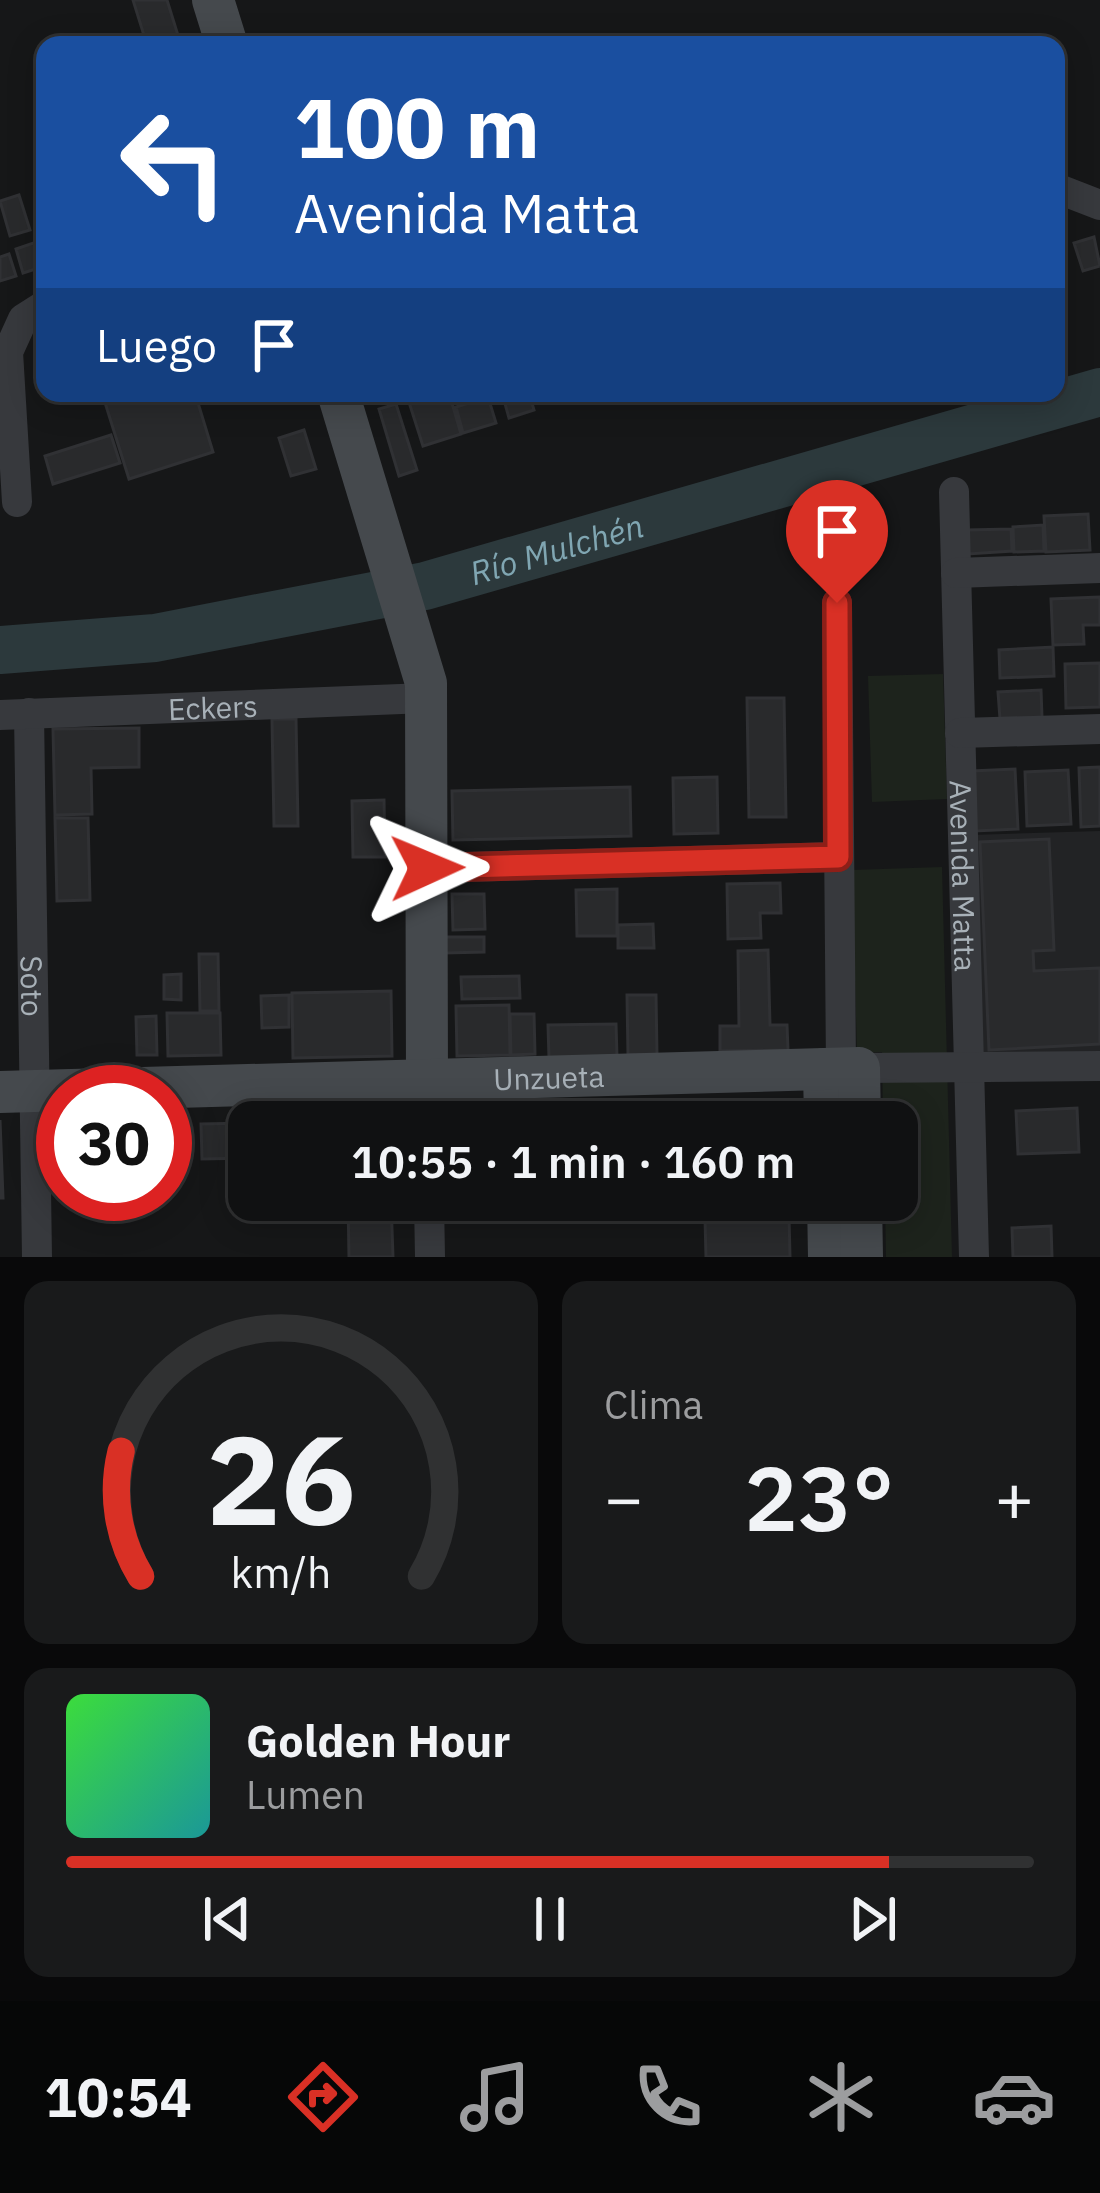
<!DOCTYPE html>
<html lang="es">
<head>
<meta charset="utf-8">
<style>
  :root { --surface:#101112; --page:#191a1b; --text:#f1f3f6; --muted:#9c9d9f; --line:#303132; --accent:#d93025 }
  body { margin:0; font-family:"IBM Plex Sans",sans-serif; background:var(--page); color:var(--text); height:100vh; display:flex; flex-direction:column; font-size:45px; white-space:nowrap }
  * { box-sizing:border-box; margin:0 }
  p { font-size:39px; color:var(--muted) }
  .icon { flex:none; width:66px; height:66px; fill:none; stroke:currentColor; stroke-width:2; stroke-linecap:round; stroke-linejoin:round }
  .map { position:relative; height:1257px; overflow:hidden }
  .side { display:flex; flex-direction:column; gap:24px; padding:24px; background:#09090a; flex:1 }
  .side>* { flex:none }
  .hud { position:absolute; left:36px; top:36px; width:1029px; height:366px; border-radius:24px; box-shadow:0 6px 30px #0003,0 0 0 3px var(--line); background:#1a4fa0; color:#fff; overflow:hidden }
  .speed { position:absolute; left:36px; top:1065px; display:flex; gap:24px; font-size:60px; font-weight:700; text-align:center }
  .speed>* { display:grid; place-content:center; width:156px; height:156px; border-radius:50%; background:var(--surface); box-shadow:0 6px 30px #0003,0 0 0 3px var(--line); line-height:1 }
  .speed .limit { border:18px solid #d22; background:#fff; color:#111 }
  .pin { position:absolute; display:grid; place-items:center; width:102px; height:102px; color:#fff; margin:-123px -51px; border-radius:50% 50% 50% 0; rotate:-45deg; box-shadow:0 0 12px #0007 }
  .pin .icon { rotate:45deg }
  .me { position:absolute; width:132px; margin:-66px; rotate:89deg; stroke-linejoin:round; filter:drop-shadow(0 0 9px #0008) }
  .turn { display:flex; align-items:center; gap:42px; height:252px; padding:0 60px; font-size:54px }
  .turn .icon { width:156px; height:156px; stroke-width:2.5 }
  .turn b { display:block; font-size:84px; line-height:102px }
  .then { display:flex; align-items:center; height:114px; padding:0 60px; background:#0003; gap:24px; font-size:45px }
  .big { font-size:90px; font-weight:600; line-height:1.1 }
  .side .tile { flex:1; display:flex; flex-direction:column; justify-content:center; gap:18px; min-width:0; padding:0 42px; border-radius:24px; background:var(--page) }
  .side .dial { align-items:center; gap:0 }
  .dial svg { height:312px; overflow:visible; fill:none; stroke:var(--line); stroke-width:7; stroke-linecap:round; text-anchor:middle }
  .dial text { fill:var(--text); stroke:none }
  .song { display:flex; align-items:center; gap:36px }
  .cover { width:144px; height:144px; border-radius:18px; background:linear-gradient(135deg,hsl(120 70% 55%),hsl(180 70% 35%)) }
  .played { height:12px; border-radius:6px; background:linear-gradient(90deg,var(--accent) 85%,var(--line) 85%) }
  .keys { display:flex; justify-content:space-around; direction:ltr }
  .heat { display:flex; justify-content:space-between; align-items:center; font-size:66px; direction:ltr }
  .side .tiles { flex:1; display:grid; gap:24px; grid-template-columns:1fr 1fr }
  .tile:last-child { grid-column:span 2 }
  .trip { position:absolute; left:228px; top:1101px; width:690px; height:120px; border-radius:24px; background:var(--surface); box-shadow:0 6px 30px #0003,0 0 0 3px var(--line); font-weight:600; line-height:120px; text-align:center }
  .dock { display:flex; height:192px; justify-content:space-around; align-items:center; background:#060707; color:var(--muted) }
  .dock .icon { width:84px; height:84px }
  .dock .current { color:var(--accent) }
  .dock b { font-size:54px; color:var(--text) }
  .map>svg:first-child { display:block }
  .built { fill:#222325 }
  .green { fill:#1d231c }
  .lines { fill:none; stroke-linecap:round; stroke-linejoin:round }
  .river { stroke:#2c393c; stroke-width:48 }
  .building { fill:#292a2c; stroke:#303134; stroke-width:3 }
  .minor { stroke:#37393d; stroke-width:30 }
  .secondary { stroke:#45494d; stroke-width:42 }
  .route-casing { stroke:#8d1f18; stroke-width:30 }
  .route { stroke:#d93025; stroke-width:21 }
  .labels { text-anchor:middle; dominant-baseline:central; stroke-width:12; stroke-linejoin:round; paint-order:stroke }
  .street-label { font-size:30px; fill:#a8b1b8; stroke:#111213 }
  .water-label { font-size:33px; font-style:italic; fill:#80a6b2; stroke:#111213 }
</style>
</head>
<body>
<div class="map">
<svg width="1100" height="1257" viewBox="0 0 1100 1257">
  <rect width="100%" height="100%" fill="#161718"/>
  <path class="built" d="M1100,831V1053L980,1057L971,835Z"/>
  <path class="green" d="M943,674L947,799L872,802L868,676Z
    M942,867L952,1257H886L885,1200H897V1122H883L882,1052L857,1053L852,870Z"/>
  <g class="lines">
    <path class="river" id="s1" d="M0,650L155,638L425,586L1100,392"/>
  </g>
  <path class="building" d="M133,0H167L181,45H147Z
    M19,195L30,230L10,236L0,201Z
    M1056,223L1066,248L1056,252Z
    M1094,237L1100,266L1083,271L1074,243Z
    M45,239V266L23,273L16,249Z
    M9,254L16,276L0,281V257Z
    M102,393H195L213,452L129,479Z
    M428,393H449L461,434L423,446L408,399Z
    M529,393L534,410L509,418L504,400Z
    M488,397L496,423L463,433L456,407Z
    M396,404L417,470L399,476L379,409Z
    M304,430L316,469L291,476L279,438Z
    M111,435L120,463L53,484L45,456Z
    M1088,514L1090,550L1046,552L1044,516Z
    M1043,525L1044,551L1014,552L1013,527Z
    M1011,529L1012,551L968,554L967,530Z
    M1100,597V625H1083L1084,644L1053,645L1051,599Z
    M1053,647L1054,676L1000,678L999,650Z
    M1100,663V707L1066,708L1065,664Z
    M1041,690L1042,717L1000,719L998,692Z
    M747,698H784L786,817H749Z
    M272,719H296L298,826H274Z
    M139,728V767L91,768L92,814L55,815L53,729Z
    M1100,767V826L1081,827L1079,768Z
    M1015,769L1018,829L975,831L972,771Z
    M1068,770L1071,824L1027,826L1025,772Z
    M717,777L718,833L674,834L673,778Z
    M630,787L631,836L453,840L452,791Z
    M384,800L385,857H353L352,801Z
    M55,818H88L90,900L57,901Z
    M1049,839L1054,950L1033,951L1034,971L1100,968V1044L989,1050L980,842Z
    M780,883L781,913H760L761,938L728,939L727,884Z
    M617,889V936H577L576,890Z
    M452,894H484L485,929L453,930Z
    M653,924L654,948H618V925Z
    M445,937H484V952L445,953Z
    M768,950L770,1025H787L788,1050L720,1051V1026H739L738,951Z
    M199,954H218L219,1011H200Z
    M181,974V1000L164,999V975Z
    M519,976L520,998L462,999L461,977Z
    M391,991L392,1056L293,1058L292,993Z
    M289,995V1027L262,1028L261,996Z
    M627,995H656L657,1055H628Z
    M509,1005L510,1055L457,1056L456,1006Z
    M167,1013H220L221,1055L168,1056Z
    M510,1014H534L535,1054L511,1055Z
    M156,1016L157,1055H137L136,1017Z
    M616,1024L617,1057L549,1058L548,1025Z
    M1077,1108L1079,1152L1018,1154L1016,1111Z
    M796,1109V1122H703V1110Z
    M0,1120L3,1198H0Z
    M249,1123V1158L202,1159L201,1124Z
    M65,1194H97L98,1203L66,1204Z
    M348,1200H391L393,1257H349Z
    M630,1200H652V1217H630Z
    M740,1200H790V1205L740,1207Z
    M789,1216L790,1257H706L705,1218Z
    M1051,1226L1052,1257H1013L1012,1228Z"/>
  <g class="lines">
    <g class="minor">
      <path d="M1056,188L1100,205"/>
      <path id="s2" d="M954,492L974,1257"/>
      <path d="M17,502L8,352L23,319L45,305"/>
      <path d="M956,573L1100,568"/>
      <path d="M837,603L841,1068"/>
      <path id="s3" d="M29,713L37,1257"/>
      <path id="s4" d="M0,715L426,698"/>
      <path d="M960,733L1100,729"/>
      <path d="M427,868L838,857"/>
      <path d="M859,1068L1100,1066"/>
      <path d="M427,1082L428,1122"/>
      <path d="M429,1200L430,1257"/>
    </g>
    <g class="secondary">
      <path d="M213,0L227,45"/>
      <path d="M338,393L426,683L427,1082"/>
      <path d="M824,1069L825,1122"/>
      <path id="s5" d="M0,1092L859,1068L860,1122"/>
      <path d="M828,1200L829,1257"/>
      <path d="M861,1200L862,1257"/>
    </g>
  </g>
  <g class="lines">
    <g class="route-casing">
      <path id="route" d="M427,868L838,857L837,603"/>
    </g>
    <use href="#route" class="route"/>
  </g>
  <g class="labels">
    <g class="street-label">
      <text stroke="none"><textPath href="#s4" startOffset="213">Eckers</textPath></text>
      <text stroke="none"><textPath href="#s2" startOffset="384">Avenida Matta</textPath></text>
      <text stroke="none"><textPath href="#s3" startOffset="273">Soto</textPath></text>
      <text stroke="none"><textPath href="#s5" startOffset="549">Unzueta</textPath></text>
    </g>
    <g class="water-label">
      <text stroke="none"><textPath href="#s1" startOffset="567">Río Mulchén</textPath></text>
    </g>
  </g>
</svg>
<div class="speed"><div class="limit">30</div></div>
<div class="pin" style="left:837px;top:603px;background:#d93025"><svg class="icon" aria-label="arrive" viewBox="0 0 24 24"><path d="M6 21V4h12l-3 4 3 4H6"/></svg></div>
<svg class="me" style="left:427px;top:868px" viewBox="-20 -20 40 40"><path d="M0-17L14 15 0 8-14 15z" fill="#d93025" stroke="#fff" stroke-width="4"/></svg>
<div class="trip">10:55 · 1 min · 160 m</div>
<div class="hud">
<div class="turn"><svg class="icon" aria-label="left" viewBox="0 0 24 24"><path d="M17 20v-9H6M10 6l-5 5 5 5"/></svg><div><b>100 m</b>Avenida Matta</div></div>
<div class="then">Luego<svg class="icon" aria-label="arrive" viewBox="0 0 24 24"><path d="M6 21V4h12l-3 4 3 4H6"/></svg></div>
</div>
</div>
<section class="side">
<div class="tiles">
<div class="tile dial"><svg viewBox="0 0 100 80">
<path d="M14 69A42 42 0 1 1 86 69"/>
<path d="M14 69A42 42 0 0 1 9 37" stroke="#d93025"/>
<text x="50" y="56" font-size="32" font-weight="700">26</text>
<text x="50" y="72" font-size="11">km/h</text>
</svg></div>
<div class="tile"><p>Clima</p>
<div class="heat"><a>−</a><b class="big">23°</b><a>+</a></div>
</div>
<div class="tile">
<div class="song"><i class="cover"></i><div><b>Golden Hour</b><p>Lumen</p></div></div>
<div class="played"></div>
<div class="keys"><svg class="icon" aria-label="previous" viewBox="0 0 24 24"><path d="M18 5L8 12l10 7zM5 5v14"/></svg><svg class="icon" aria-label="pause" viewBox="0 0 24 24"><path d="M8 5v14M16 5v14"/></svg><svg class="icon" aria-label="next" viewBox="0 0 24 24"><path d="M6 5l10 7-10 7zM19 5v14"/></svg></div>
</div>
</div>
</section>
<nav class="dock">
<b>10:54</b>
<svg class="icon current" aria-label="directions" viewBox="0 0 24 24"><path d="M12 3l9 9-9 9-9-9zM9 14v-3h6M13 9l2 2-2 2"/></svg>
<svg class="icon" aria-label="music" viewBox="0 0 24 24"><path d="M9 18V5l10-2v13"/><circle cx="6" cy="18" r="3"/><circle cx="16" cy="16" r="3"/></svg>
<svg class="icon" aria-label="phone" viewBox="0 0 24 24"><path d="M5 4h4l2 5-3 2q2 4 5 5l2-3 5 2v4C11 20 4 13 5 4z"/></svg>
<svg class="icon" aria-label="climate" viewBox="0 0 24 24"><path d="M12 3v18M4 7l16 10M4 17L20 7"/></svg>
<svg class="icon" aria-label="car" viewBox="0 0 24 24"><path d="M5 17H2v-5l4-1 3-4h7l3 4 3 1v5h-3M9 17h6M6 11h13"/><circle cx="7" cy="17" r="2"/><circle cx="17" cy="17" r="2"/></svg>
</nav>
</body>
</html>
